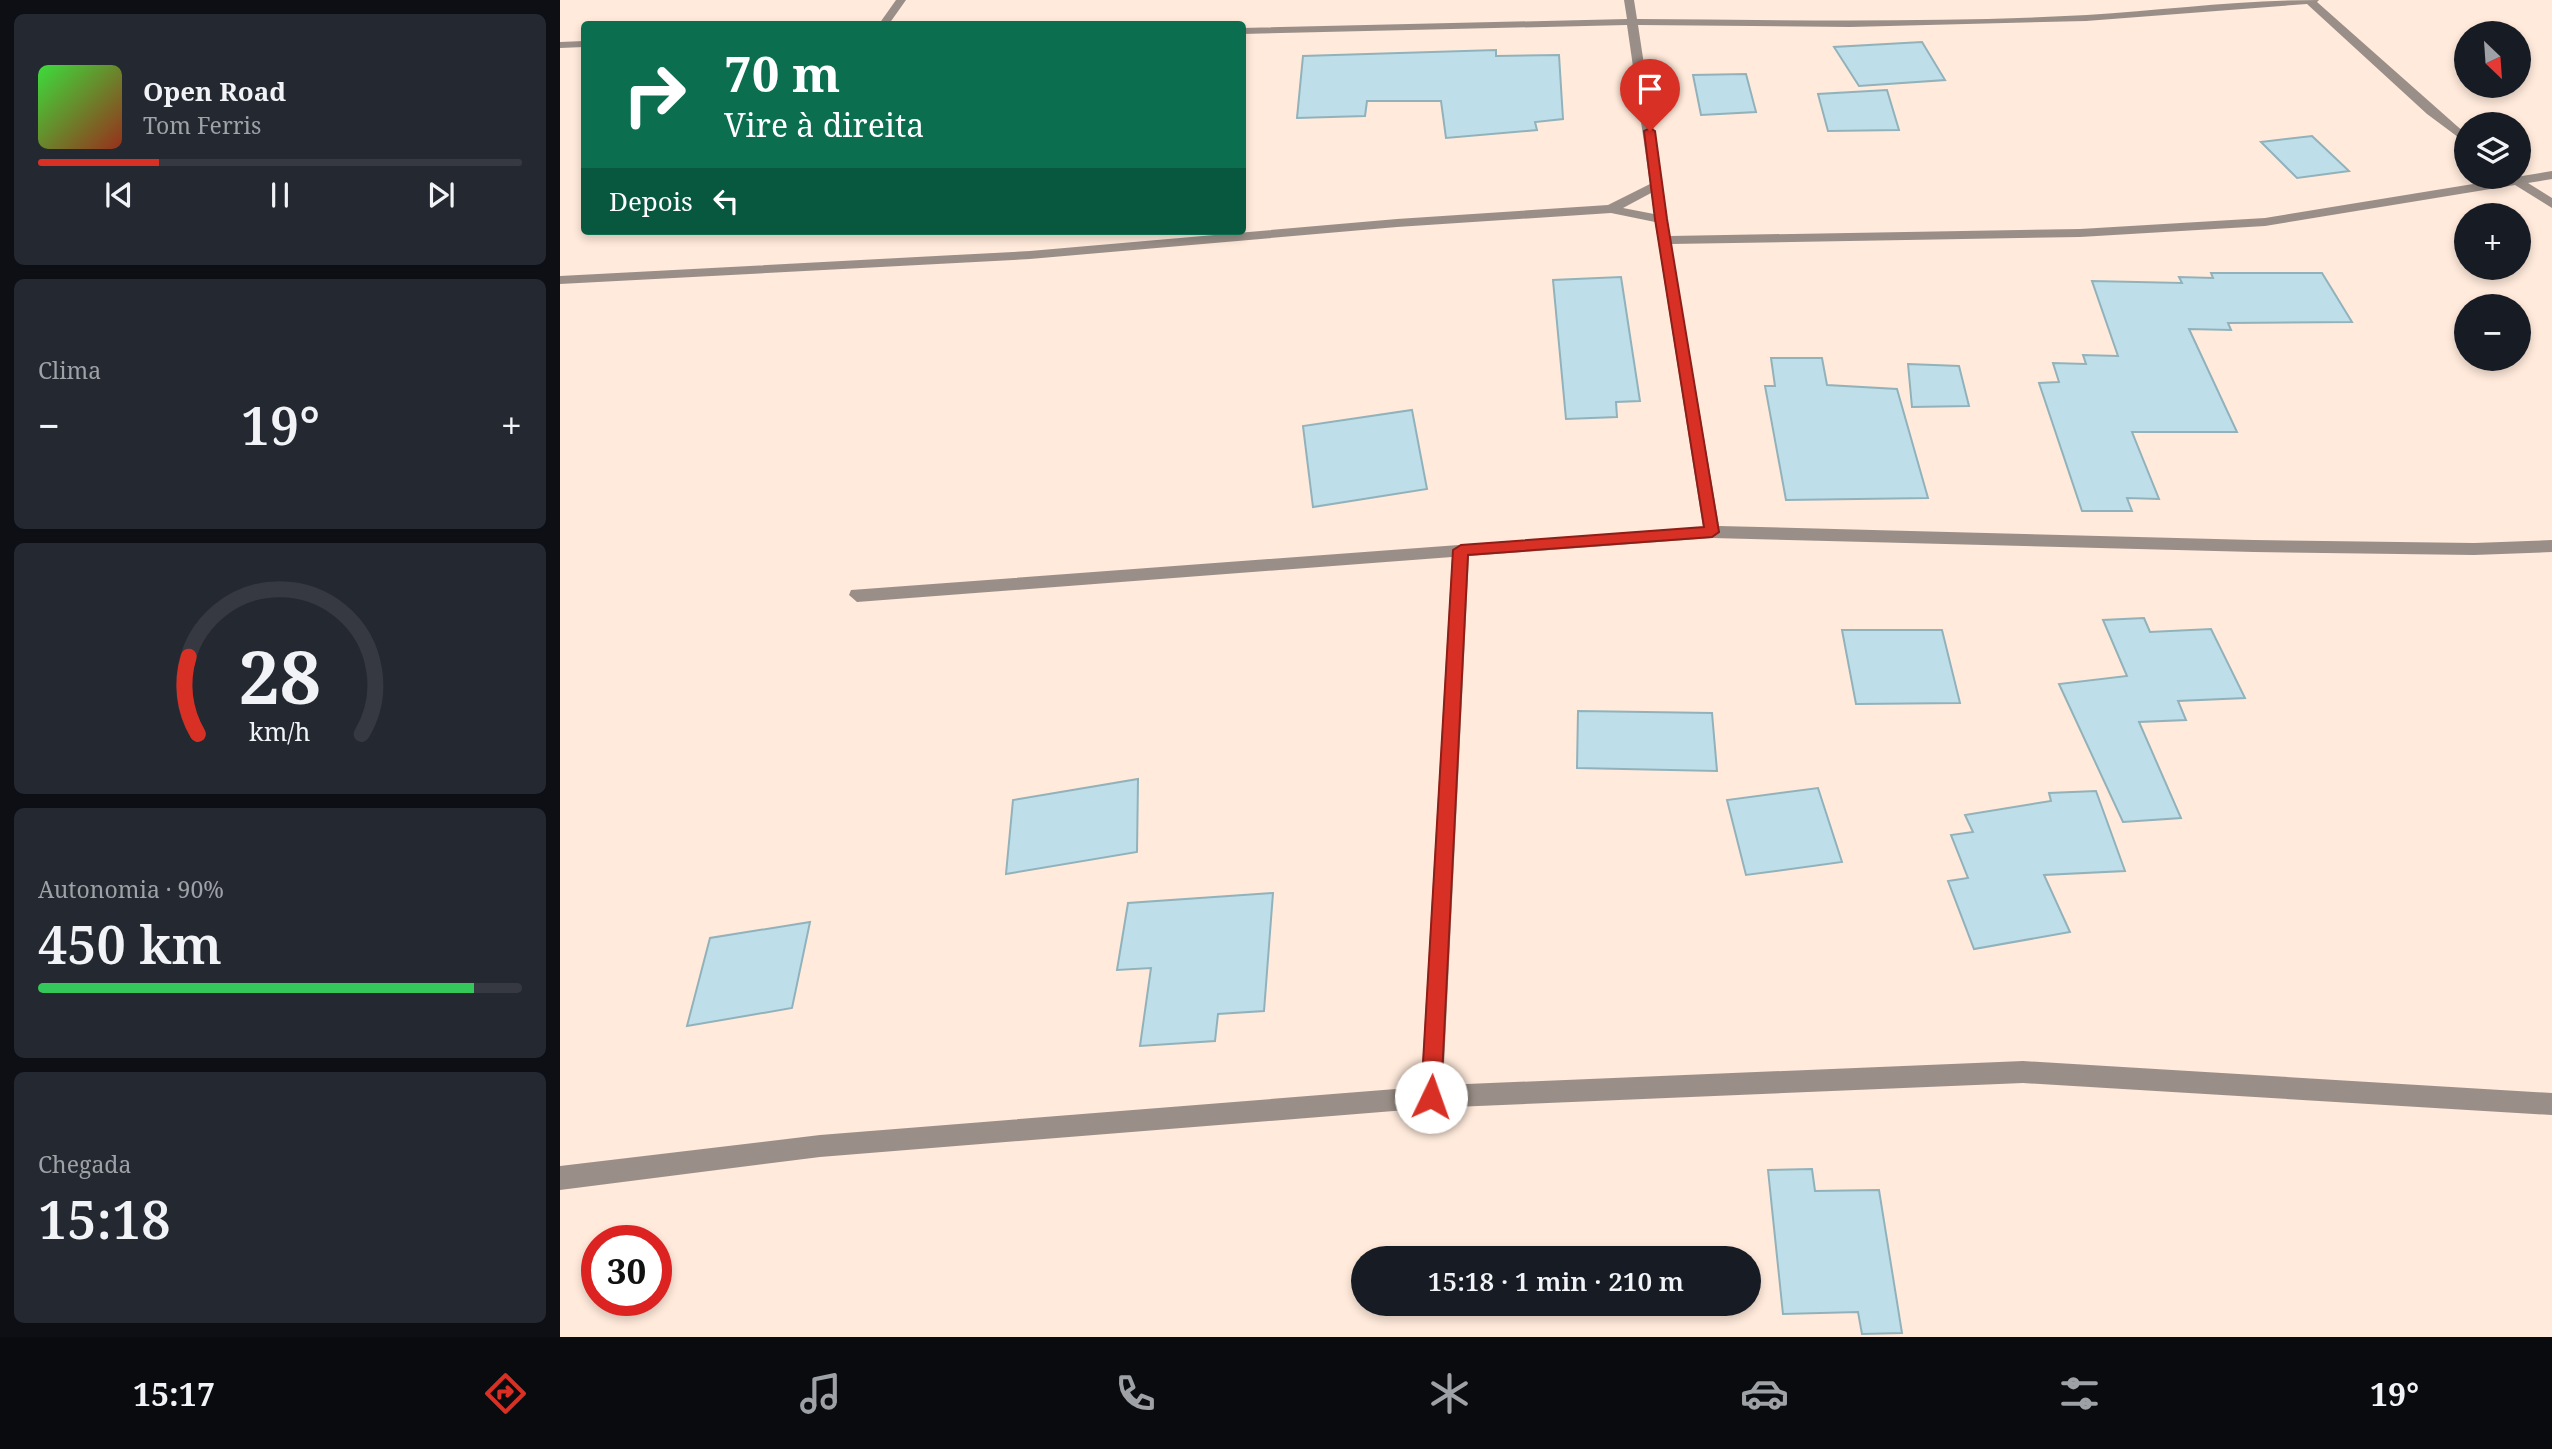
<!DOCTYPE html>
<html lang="pt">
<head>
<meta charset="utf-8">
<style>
  :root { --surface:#171b24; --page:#242831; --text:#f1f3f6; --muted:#9ea1a6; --line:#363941; --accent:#d93025 }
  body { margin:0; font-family:"Noto Serif",serif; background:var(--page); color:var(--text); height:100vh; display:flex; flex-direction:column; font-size:26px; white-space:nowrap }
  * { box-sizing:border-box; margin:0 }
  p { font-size:23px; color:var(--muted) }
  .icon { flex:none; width:38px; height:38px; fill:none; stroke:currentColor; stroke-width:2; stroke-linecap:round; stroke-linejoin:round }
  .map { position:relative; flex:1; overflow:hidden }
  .drawer { display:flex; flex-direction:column; gap:14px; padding:14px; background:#0d0f14; width:560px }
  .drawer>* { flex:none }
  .guide { position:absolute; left:21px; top:21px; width:665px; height:214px; border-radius:7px; box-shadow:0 4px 10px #0003; background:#0b6e4f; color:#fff; overflow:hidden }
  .needle { width:46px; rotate:155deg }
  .controls { position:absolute; left:1894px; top:21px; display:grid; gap:14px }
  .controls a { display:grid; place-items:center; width:77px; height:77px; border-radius:50%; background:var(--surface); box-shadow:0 4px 10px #0003; font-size:35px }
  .speed { position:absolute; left:21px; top:1225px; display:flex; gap:14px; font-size:35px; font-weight:700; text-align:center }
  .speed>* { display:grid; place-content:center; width:91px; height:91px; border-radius:50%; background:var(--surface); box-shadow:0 4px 10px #0003; line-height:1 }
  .speed .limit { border:10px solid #d22; background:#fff; color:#111 }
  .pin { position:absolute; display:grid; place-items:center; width:60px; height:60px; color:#fff; margin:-72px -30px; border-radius:50% 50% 50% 0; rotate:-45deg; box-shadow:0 0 7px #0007 }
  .pin .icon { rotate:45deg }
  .me { position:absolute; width:77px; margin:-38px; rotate:3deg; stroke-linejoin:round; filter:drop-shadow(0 0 5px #0008) }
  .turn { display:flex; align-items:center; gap:24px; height:147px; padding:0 28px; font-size:32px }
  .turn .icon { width:91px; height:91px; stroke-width:2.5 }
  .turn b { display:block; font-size:49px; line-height:60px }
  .then { display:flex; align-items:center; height:66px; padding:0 28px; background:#0003; gap:14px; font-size:26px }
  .big { font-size:52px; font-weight:600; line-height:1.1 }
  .drawer .tile { flex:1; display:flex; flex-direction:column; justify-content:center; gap:10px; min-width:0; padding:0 24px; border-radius:10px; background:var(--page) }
  .drawer .dial { align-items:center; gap:0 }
  .dial svg { height:182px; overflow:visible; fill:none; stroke:var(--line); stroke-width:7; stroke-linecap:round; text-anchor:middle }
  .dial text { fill:var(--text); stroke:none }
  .song { display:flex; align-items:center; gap:21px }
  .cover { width:84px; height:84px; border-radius:10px; background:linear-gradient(135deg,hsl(120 70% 55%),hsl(10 70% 35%)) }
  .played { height:7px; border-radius:4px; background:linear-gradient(90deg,var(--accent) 25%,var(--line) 25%) }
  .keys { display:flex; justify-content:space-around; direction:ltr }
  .heat { display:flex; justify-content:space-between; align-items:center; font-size:38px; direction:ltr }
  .charge { height:10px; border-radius:5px; background:linear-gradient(90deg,#34c759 90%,var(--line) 0) }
  .trip { position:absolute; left:791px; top:1246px; width:410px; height:70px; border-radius:35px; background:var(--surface); box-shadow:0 4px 10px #0003; font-weight:600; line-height:70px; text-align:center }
  .menu { display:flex; height:112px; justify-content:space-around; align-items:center; background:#090b0e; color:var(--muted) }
  .menu .icon { width:49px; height:49px }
  .menu .on { color:var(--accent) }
  .menu b { font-size:32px; color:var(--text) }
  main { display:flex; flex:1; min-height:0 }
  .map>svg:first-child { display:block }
  .building { fill:#bedfe9; stroke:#91b2bb; stroke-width:2 }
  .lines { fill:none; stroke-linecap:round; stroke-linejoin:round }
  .minor { fill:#9a8f88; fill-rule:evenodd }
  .route { fill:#d93025; stroke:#8d1f18; stroke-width:2 }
</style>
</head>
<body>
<main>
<section class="drawer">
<div class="tile">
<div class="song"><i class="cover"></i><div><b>Open Road</b><p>Tom Ferris</p></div></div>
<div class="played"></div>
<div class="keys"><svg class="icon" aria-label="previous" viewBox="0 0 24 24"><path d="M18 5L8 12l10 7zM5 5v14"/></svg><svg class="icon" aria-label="pause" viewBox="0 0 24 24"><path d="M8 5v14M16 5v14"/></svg><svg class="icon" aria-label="next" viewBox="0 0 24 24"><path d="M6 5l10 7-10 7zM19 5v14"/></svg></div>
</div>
<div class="tile"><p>Clima</p>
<div class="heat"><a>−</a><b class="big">19°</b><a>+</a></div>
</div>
<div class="tile dial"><svg viewBox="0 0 100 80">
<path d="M14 69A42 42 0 1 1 86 69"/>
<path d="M14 69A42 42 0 0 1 10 35" stroke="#d93025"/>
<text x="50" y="56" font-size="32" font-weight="700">28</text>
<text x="50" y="72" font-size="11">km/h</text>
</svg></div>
<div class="tile"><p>Autonomia · 90%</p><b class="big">450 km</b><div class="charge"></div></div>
<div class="tile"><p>Chegada</p><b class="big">15:18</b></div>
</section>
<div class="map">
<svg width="1992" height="1337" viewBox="0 0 1992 1337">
  <rect width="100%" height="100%" fill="#ffeadb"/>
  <path class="building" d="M1362,42L1385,80L1299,86L1274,47Z
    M936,50V56L999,55L1003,119L975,122L977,130L886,138L881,101H807L805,116L737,118L743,56Z
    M1186,74L1196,112L1141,115L1133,75Z
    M1327,90L1339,130L1268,131L1258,94Z
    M1752,136L1789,171L1737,178L1701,142Z
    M1651,273H1762L1792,322L1668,323L1671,330L1629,329L1677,432H1572L1599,499L1567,498L1572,511H1522L1479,383L1499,382L1493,363L1526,364L1523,355L1558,356L1532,281L1622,283L1619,277L1653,278Z
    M1061,277L1080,401L1056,402L1057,417L1006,419L993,280Z
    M1211,358H1262L1267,385L1337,389L1368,498L1226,500L1205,386H1215Z
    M1348,364L1399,366L1409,406L1352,407Z
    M852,410L867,489L753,507L743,426Z
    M1584,618L1590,632L1651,629L1685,698L1618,701L1626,720L1579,722L1621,818L1563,822L1499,684L1567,676L1543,620Z
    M1282,630H1382L1400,703L1296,704Z
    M1018,711L1152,713L1157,771L1017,768Z
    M578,779L577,852L446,874L453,800Z
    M1258,788L1282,862L1186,875L1167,800Z
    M1536,791L1565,871L1484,875L1510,932L1414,949L1388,881L1408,878L1391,835L1413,832L1405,815L1491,801L1489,793Z
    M713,893L704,1011L658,1014L655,1041L580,1046L591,968L557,970L568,903Z
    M250,922L232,1008L127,1026L150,938Z
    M1252,1169L1255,1191L1319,1190L1342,1333L1302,1334L1298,1312L1223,1314L1208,1170Z"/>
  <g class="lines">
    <path class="minor" d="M336,0H346L329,24H319Z
      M1064,0H1074L1077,19C1227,20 1377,23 1527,15C1604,10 1681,0 1759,0L1757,2L1906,134V143L1867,114L1747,4L1526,21L1290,27L1078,25L1110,236L1520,229L1705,218L1992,171V179L1968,183L1992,198V208L1955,185L1705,226L1520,237L1111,244L1159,526L1694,540L1914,543L1992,540V552L1914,555L1694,552L1152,538L909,556L883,1085L1463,1061L1992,1093V1115L1463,1083L871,1108L260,1157L0,1190V1166L260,1135L861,1087L892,557L297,602L289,595L291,590L1143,527L1095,222L1051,213L837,227L470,259L0,284V276L470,251L837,219L1048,205L1090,184L1067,25L682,34V28L1067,19ZM1091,193L1094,214L1063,208Z
      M24,41V47L0,48V42Z"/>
  </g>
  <path class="route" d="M1090,128L1095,131L1107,219L1159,532L1152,537L908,555L881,1097L878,1104L871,1107L864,1104L861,1097L893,550L901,545L1144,527L1095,219L1084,131Z"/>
</svg>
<div class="controls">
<a><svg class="needle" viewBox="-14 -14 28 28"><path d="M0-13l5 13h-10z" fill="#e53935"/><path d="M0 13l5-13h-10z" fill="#9ea1a6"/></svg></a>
<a><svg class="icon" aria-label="layers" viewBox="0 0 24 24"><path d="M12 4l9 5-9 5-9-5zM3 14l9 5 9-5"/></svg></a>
<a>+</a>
<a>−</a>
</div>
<div class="speed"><div class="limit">30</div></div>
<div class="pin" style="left:1090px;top:131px;background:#d93025"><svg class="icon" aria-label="arrive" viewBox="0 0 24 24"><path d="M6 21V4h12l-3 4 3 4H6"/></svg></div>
<svg class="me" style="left:871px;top:1097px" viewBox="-20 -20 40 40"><circle r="19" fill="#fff"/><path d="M0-13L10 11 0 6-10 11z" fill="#d93025"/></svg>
<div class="trip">15:18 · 1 min · 210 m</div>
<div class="guide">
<div class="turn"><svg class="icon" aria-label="right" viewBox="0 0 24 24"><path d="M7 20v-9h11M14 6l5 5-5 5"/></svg><div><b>70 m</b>Vire à direita</div></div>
<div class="then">Depois<svg class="icon" aria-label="left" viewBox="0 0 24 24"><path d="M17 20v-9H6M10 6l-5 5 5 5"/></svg></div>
</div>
</div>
</main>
<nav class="menu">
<b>15:17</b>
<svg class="icon on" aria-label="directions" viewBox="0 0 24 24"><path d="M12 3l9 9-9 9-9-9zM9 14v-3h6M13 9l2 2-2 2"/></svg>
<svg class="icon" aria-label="music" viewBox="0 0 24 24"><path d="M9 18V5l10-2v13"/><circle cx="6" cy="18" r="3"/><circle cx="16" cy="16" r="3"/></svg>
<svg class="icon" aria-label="phone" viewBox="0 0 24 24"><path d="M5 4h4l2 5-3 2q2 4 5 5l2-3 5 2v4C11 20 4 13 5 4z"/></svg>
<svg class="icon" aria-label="climate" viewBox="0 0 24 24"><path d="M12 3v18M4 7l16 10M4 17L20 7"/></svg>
<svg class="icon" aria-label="car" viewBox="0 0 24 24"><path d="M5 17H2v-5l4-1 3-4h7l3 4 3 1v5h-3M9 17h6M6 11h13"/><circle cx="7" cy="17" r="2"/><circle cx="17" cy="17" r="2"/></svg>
<svg class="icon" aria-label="filters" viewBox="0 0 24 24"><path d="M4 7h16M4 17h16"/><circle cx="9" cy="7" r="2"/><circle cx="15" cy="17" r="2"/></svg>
<b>19°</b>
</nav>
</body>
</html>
